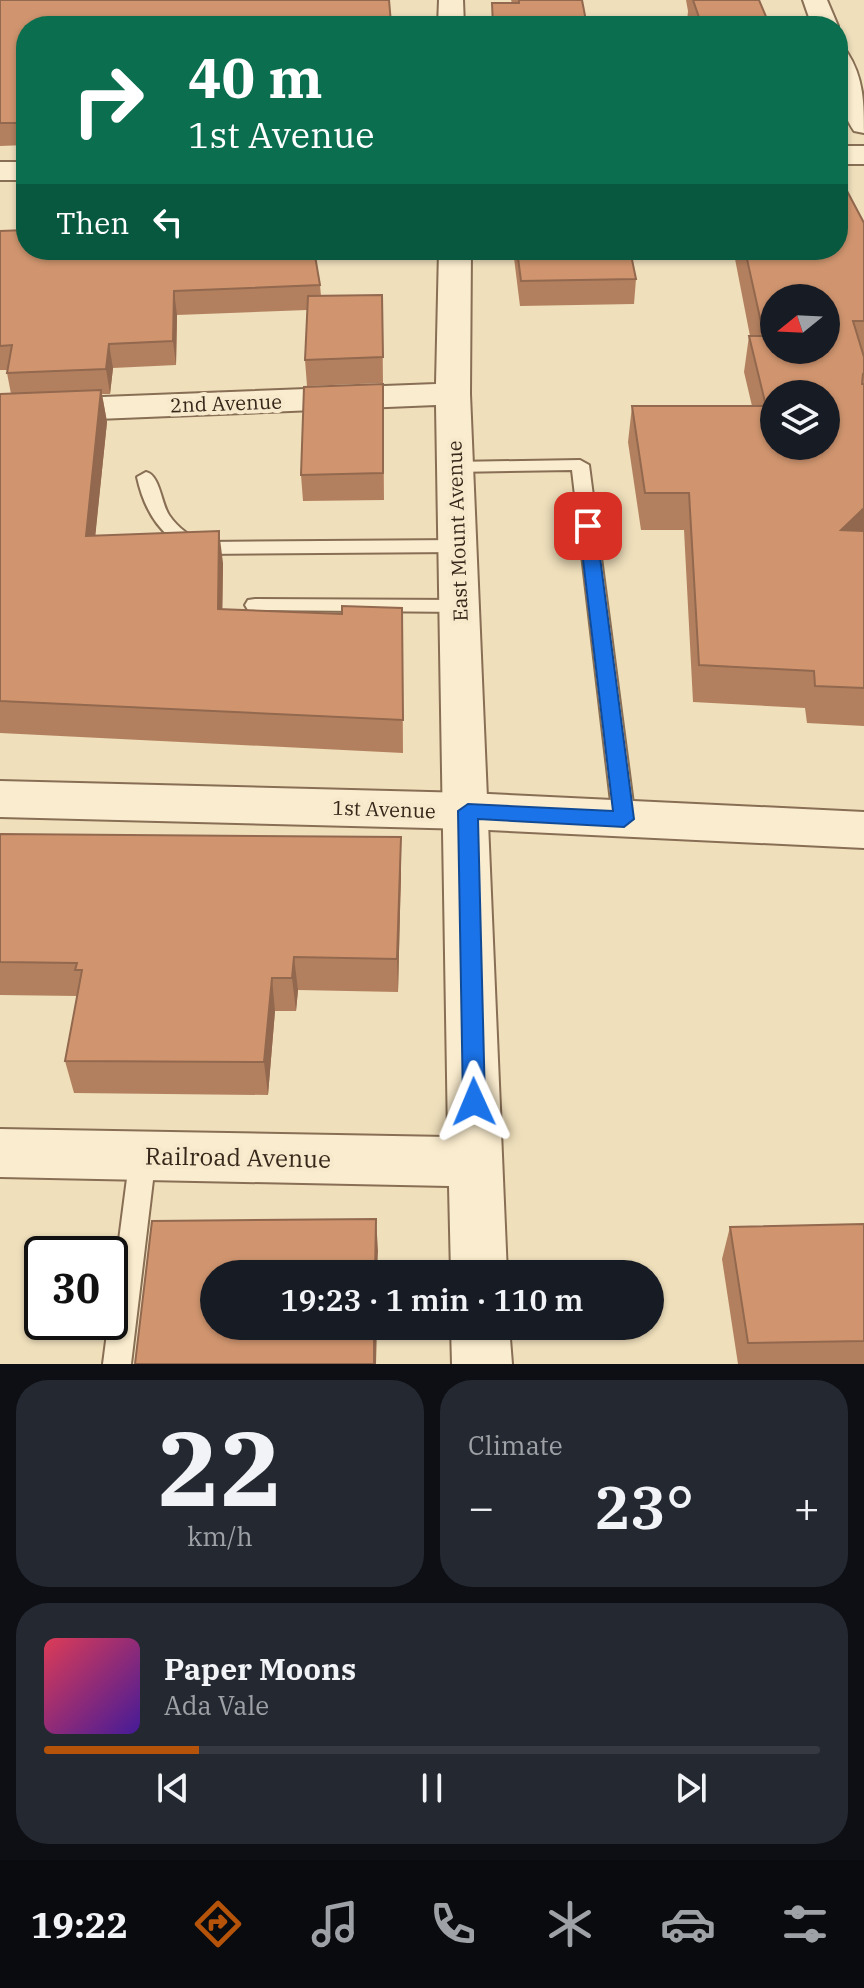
<!DOCTYPE html>
<html lang="en">
<head>
<meta charset="utf-8">
<style>
  :root { --surface:#171b24; --page:#242831; --text:#f1f3f6; --muted:#9ea1a6; --line:#363941; --accent:#b45309 }
  body { margin:0; font-family:"IBM Plex Serif",serif; background:var(--page); color:var(--text); height:100vh; display:flex; flex-direction:column; font-size:30px; white-space:nowrap }
  * { box-sizing:border-box; margin:0 }
  p { font-size:26px; color:var(--muted) }
  .icon { flex:none; width:44px; height:44px; fill:none; stroke:currentColor; stroke-width:2; stroke-linecap:round; stroke-linejoin:round }
  .map { position:relative; height:1364px; overflow:hidden }
  .sheet { display:flex; flex-direction:column; gap:16px; padding:16px; background:#0d0f14; flex:1 }
  .sheet>* { flex:none }
  .guide { position:absolute; left:16px; top:16px; width:832px; height:244px; border-radius:32px; box-shadow:0 2px 6px #0004; background:#0b6e4f; color:#fff; overflow:hidden }
  .needle { width:52px; rotate:252deg }
  .buttons { position:absolute; left:760px; top:284px; display:grid; gap:16px }
  .buttons a { display:grid; place-items:center; width:80px; height:80px; border-radius:50%; background:var(--surface); box-shadow:0 2px 6px #0004; font-size:40px }
  .speed { position:absolute; left:24px; top:1236px; display:flex; gap:16px; font-size:40px; font-weight:700; text-align:center }
  .speed>* { display:grid; place-content:center; width:104px; height:104px; border-radius:50%; background:var(--surface); box-shadow:0 2px 6px #0004; line-height:1 }
  .speed .limit { border:4px solid #111; border-radius:12px; background:#fff; color:#111 }
  .pin { position:absolute; display:grid; place-items:center; width:68px; height:68px; color:#fff; margin:-34px; border-radius:16px; box-shadow:0 4px 12px #0006 }
  .me { position:absolute; width:88px; margin:-44px; rotate:359deg; stroke-linejoin:round; filter:drop-shadow(0 0 6px #0008) }
  .turn { display:flex; align-items:center; gap:28px; height:168px; padding:0 40px; font-size:36px }
  .turn .icon { width:104px; height:104px; stroke-width:2.5 }
  .turn b { display:block; font-size:56px; line-height:68px }
  .then { display:flex; align-items:center; height:76px; padding:0 40px; background:#0003; gap:16px; font-size:30px }
  .big { font-size:60px; font-weight:600; line-height:1.1 }
  .sheet .widget { flex:1; display:flex; flex-direction:column; justify-content:center; gap:12px; min-width:0; padding:0 28px; border-radius:32px; background:var(--page) }
  .sheet .dial { align-items:center; gap:0 }
  .dial b { font-size:104px; line-height:1 }
  .song { display:flex; align-items:center; gap:24px }
  .cover { width:96px; height:96px; border-radius:12px; background:linear-gradient(135deg,hsl(350 70% 55%),hsl(260 70% 35%)) }
  .played { height:8px; border-radius:4px; background:linear-gradient(90deg,var(--accent) 20%,var(--line) 20%) }
  .keys { display:flex; justify-content:space-around; direction:ltr }
  .heat { display:flex; justify-content:space-between; align-items:center; font-size:44px; direction:ltr }
  .sheet .tiles { flex:1; display:grid; gap:16px; grid-template-columns:1fr 1fr }
  .widget:last-child { grid-column:span 2 }
  .trip { position:absolute; left:200px; top:1260px; width:464px; height:80px; border-radius:40px; background:var(--surface); box-shadow:0 2px 6px #0004; font-weight:600; line-height:80px; text-align:center }
  .menu { display:flex; height:128px; justify-content:space-around; align-items:center; background:#090b0e; color:var(--muted) }
  .menu .icon { width:56px; height:56px }
  .menu .active { color:var(--accent) }
  .menu b { font-size:36px; color:var(--text) }
  .map>svg:first-child { display:block }
  .lines { fill:none; stroke-linecap:round; stroke-linejoin:round }
  .service-casing { stroke:#876e54; stroke-width:4 }
  .minor-casing { stroke:#876e54; stroke-width:4 }
  .tertiary-casing { stroke:#876e54; stroke-width:4 }
  .service { fill:#faecce; fill-rule:evenodd }
  .minor { fill:#faecce; fill-rule:evenodd }
  .tertiary { fill:#faecce; fill-rule:evenodd }
  .wall { fill:#b3805f }
  .shaded-wall { fill:#92684e }
  .building { fill:#d0956f; stroke:#92684e; stroke-width:2; fill-rule:evenodd }
  .route { fill:#1a73e8; stroke:#114b97; stroke-width:2 }
  .labels { text-anchor:middle; dominant-baseline:central; stroke-width:8; stroke-linejoin:round; paint-order:stroke }
  .street-label { font-size:20px; fill:#35271a; stroke:#f7e9cb }
  .near-street-label { font-size:24px; fill:#35271a; stroke:#f7e9cb }
</style>
</head>
<body>
<div class="map">
<svg width="864" height="1364" viewBox="0 0 864 1364">
  <rect width="100%" height="100%" fill="#efdfbb"/>
  <g class="lines">
    <g class="service-casing">
      <path id="service" d="M580,460L589,465L635,819L632,825H616L613,819L572,470L454,472L445,467L454,462Z
        M146,472C160,475 161,503 169,515C178,528 190,537 205,542L458,540L467,546L458,552L203,554C165,544 145,514 137,477Z
        M255,599L460,600L470,606L460,612L248,610L245,605L248,600Z
        M143,1143L152,1147L156,1155L131,1364H103L130,1155L134,1147Z"/>
    </g>
    <g class="minor-casing">
      <path id="minor" d="M439,0H463L464,26H438Z
        M803,0H827L838,26H812Z
        M838,50L847,52C864,78 864,104 864,133L854,131C837,106 838,79 838,50Z
        M838,146H864V164H838Z
        M0,162H26V180H0Z
        M439,250H471L470,394L507,1274H451L449,1186L0,1177V1129L448,1137L436,405L0,423V401L436,384Z
        M451,1326H509L512,1364H452Z"/>
    </g>
    <g class="tertiary-casing">
      <path id="tertiary" d="M0,781L468,793L864,812V848L468,829L0,817Z"/>
    </g>
    <use href="#service" class="service"/>
    <use href="#minor" class="minor"/>
    <use href="#tertiary" class="tertiary"/>
  </g>
  <path class="wall" d="M0,0H389L391,26H26V145L0,146Z
    M511,0H582L587,26H492V3H512Z
    M686,0H759L770,26H688L687,23L688,11Z
    M839,189L864,223V726L807,723L805,708L693,702L684,530H641L628,442L632,406H752L744,372L749,336H750L735,259L696,260L691,250H838Z
    M0,231L26,250H118V252L320,285L321,296L382,295L383,383L307,386L305,360L307,310L177,315L176,365L113,368L110,394H102L107,422L95,536L223,563L222,609L342,614L402,608L403,753L0,733V396L11,394L7,373L8,370H0Z
    M513,250H630L636,279L634,304L520,306Z
    M383,384L384,500L303,501L301,475Z
    M0,834L401,871L398,992L298,990L296,1011H275L268,1095L74,1093L65,1061L78,996L0,995Z
    M864,1224V1364H738L722,1259L730,1227Z"/>
  <path class="shaded-wall" d="M174,291L177,315L176,365L173,341Z
    M109,344L113,368L110,394L106,369Z
    M101,390L107,422L92,568L86,536Z
    M864,508V536L841,530Z
    M219,531L223,563L222,641L218,609Z
    M401,837V871L398,992L397,959Z
    M294,957L298,990L296,1011L292,978Z
    M272,978L275,1011L268,1095L264,1062Z
    M376,1219L378,1251L377,1274H375Z
    M374,1326H377L376,1364H374Z"/>
  <path class="building" d="M0,0H389L391,23H364V26H26V123H0Z
    M519,0H582L587,26H493L492,3H519Z
    M693,0H759L770,26H702Z
    M838,186L839,189H846L864,223V321H853L864,357V373L863,374L862,384H864V508L841,530L864,531V688L815,686L814,671L699,665L689,493H645L632,406H766L749,336H764L745,250H838ZM774,298H826V350H774ZM774,394H826V446H774Z
    M26,230V250H112V253L169,250H314L320,285L174,291L173,341L109,344L106,369L7,373L12,345L0,346V231Z
    M517,250H630L636,279L521,281Z
    M382,295L383,357L305,360L308,296Z
    M383,384V473L301,475L304,387Z
    M101,390L86,536L219,531L218,609L342,614V606L402,608L403,720L0,701V394Z
    M0,834L401,837L397,959L294,957L292,978H272L264,1062L65,1061L82,970H75L77,963L0,962Z
    M376,1219L375,1274H214V1326H374V1364H135L152,1221Z
    M864,1224V1341L748,1343L730,1227Z"/>
  <path class="route" d="M588,520L596,526L634,819L624,827L478,819L485,1102L482,1110L474,1112L466,1110L463,1102L458,811L468,804L613,811L579,526Z"/>
  <g class="labels">
    <g class="street-label">
      <text transform="translate(226 403) rotate(-2)">2nd Avenue</text>
      <text transform="translate(457 531) rotate(-92)">East Mount Avenue</text>
      <text transform="translate(384 809) rotate(2)">1st Avenue</text>
    </g>
    <g class="near-street-label">
      <text transform="translate(238 1157) rotate(1)">Railroad Avenue</text>
    </g>
  </g>
</svg>
<div class="buttons">
<a><svg class="needle" viewBox="-14 -14 28 28"><path d="M0-13l5 13h-10z" fill="#e53935"/><path d="M0 13l5-13h-10z" fill="#9ea1a6"/></svg></a>
<a><svg class="icon" aria-label="layers" viewBox="0 0 24 24"><path d="M12 4l9 5-9 5-9-5zM3 14l9 5 9-5"/></svg></a>
</div>
<div class="speed"><div class="limit">30</div></div>
<div class="pin" style="left:588px;top:526px;background:#d93025"><svg class="icon" aria-label="arrive" viewBox="0 0 24 24"><path d="M6 21V4h12l-3 4 3 4H6"/></svg></div>
<svg class="me" style="left:474px;top:1102px" viewBox="-20 -20 40 40"><path d="M0-17L14 15 0 8-14 15z" fill="#1a73e8" stroke="#fff" stroke-width="4"/></svg>
<div class="trip">19:23 · 1 min · 110 m</div>
<div class="guide">
<div class="turn"><svg class="icon" aria-label="right" viewBox="0 0 24 24"><path d="M7 20v-9h11M14 6l5 5-5 5"/></svg><div><b>40 m</b>1st Avenue</div></div>
<div class="then">Then<svg class="icon" aria-label="left" viewBox="0 0 24 24"><path d="M17 20v-9H6M10 6l-5 5 5 5"/></svg></div>
</div>
</div>
<section class="sheet">
<div class="tiles">
<div class="widget dial"><b>22</b><p>km/h</p></div>
<div class="widget"><p>Climate</p>
<div class="heat"><a>−</a><b class="big">23°</b><a>+</a></div>
</div>
<div class="widget">
<div class="song"><i class="cover"></i><div><b>Paper Moons</b><p>Ada Vale</p></div></div>
<div class="played"></div>
<div class="keys"><svg class="icon" aria-label="previous" viewBox="0 0 24 24"><path d="M18 5L8 12l10 7zM5 5v14"/></svg><svg class="icon" aria-label="pause" viewBox="0 0 24 24"><path d="M8 5v14M16 5v14"/></svg><svg class="icon" aria-label="next" viewBox="0 0 24 24"><path d="M6 5l10 7-10 7zM19 5v14"/></svg></div>
</div>
</div>
</section>
<nav class="menu">
<b>19:22</b>
<svg class="icon active" aria-label="directions" viewBox="0 0 24 24"><path d="M12 3l9 9-9 9-9-9zM9 14v-3h6M13 9l2 2-2 2"/></svg>
<svg class="icon" aria-label="music" viewBox="0 0 24 24"><path d="M9 18V5l10-2v13"/><circle cx="6" cy="18" r="3"/><circle cx="16" cy="16" r="3"/></svg>
<svg class="icon" aria-label="phone" viewBox="0 0 24 24"><path d="M5 4h4l2 5-3 2q2 4 5 5l2-3 5 2v4C11 20 4 13 5 4z"/></svg>
<svg class="icon" aria-label="climate" viewBox="0 0 24 24"><path d="M12 3v18M4 7l16 10M4 17L20 7"/></svg>
<svg class="icon" aria-label="car" viewBox="0 0 24 24"><path d="M5 17H2v-5l4-1 3-4h7l3 4 3 1v5h-3M9 17h6M6 11h13"/><circle cx="7" cy="17" r="2"/><circle cx="17" cy="17" r="2"/></svg>
<svg class="icon" aria-label="filters" viewBox="0 0 24 24"><path d="M4 7h16M4 17h16"/><circle cx="9" cy="7" r="2"/><circle cx="15" cy="17" r="2"/></svg>
</nav>
</body>
</html>
